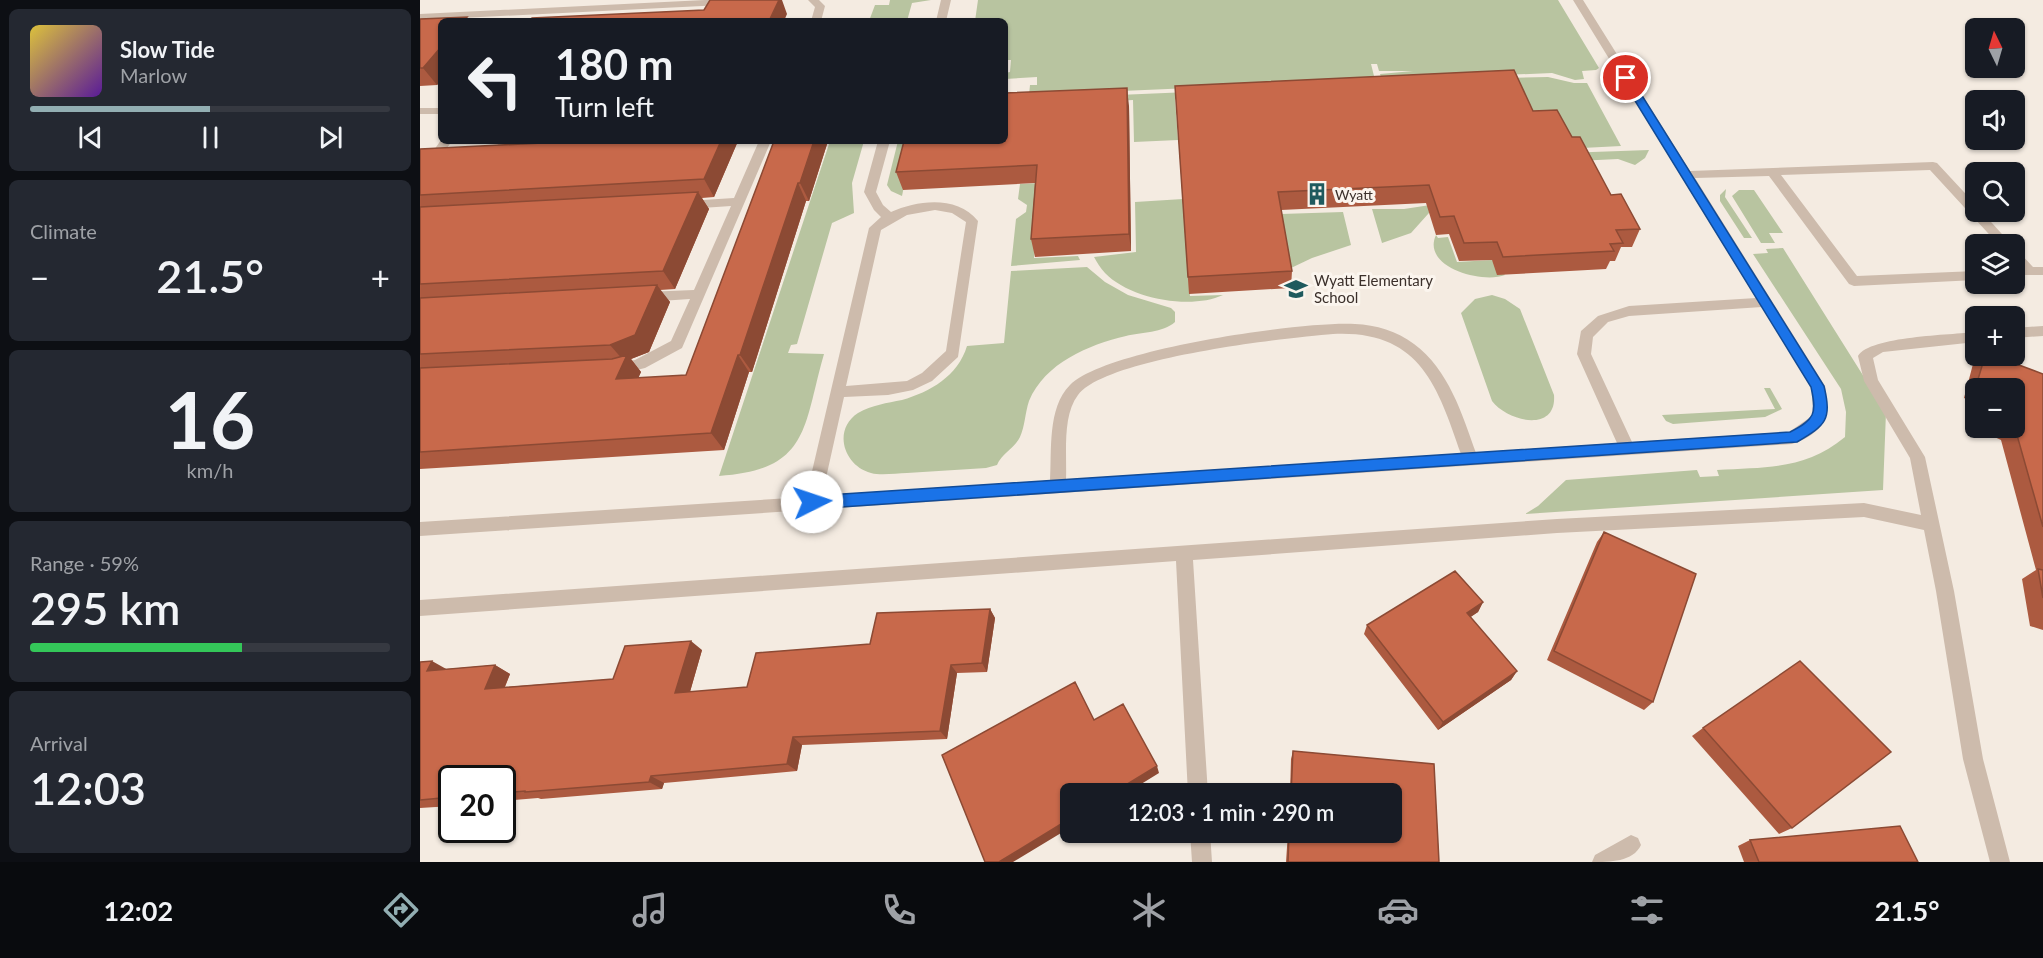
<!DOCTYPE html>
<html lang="en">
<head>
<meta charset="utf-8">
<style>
  :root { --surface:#171b24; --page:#242831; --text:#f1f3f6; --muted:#9ea1a6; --line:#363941; --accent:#92aeb2 }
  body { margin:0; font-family:Lato,sans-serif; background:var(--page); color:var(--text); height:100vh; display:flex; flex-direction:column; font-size:22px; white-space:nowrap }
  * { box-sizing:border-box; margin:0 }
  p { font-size:20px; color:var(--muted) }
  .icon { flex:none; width:33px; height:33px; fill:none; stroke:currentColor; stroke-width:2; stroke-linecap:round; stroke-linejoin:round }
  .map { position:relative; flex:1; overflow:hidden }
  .sheet { display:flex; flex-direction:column; gap:9px; padding:9px; background:#0d0f14; width:420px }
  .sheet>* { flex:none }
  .guide { position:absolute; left:18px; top:18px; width:570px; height:126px; border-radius:9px; box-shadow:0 2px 4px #0004; background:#171b24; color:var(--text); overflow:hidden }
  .needle { width:39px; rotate:355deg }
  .buttons { position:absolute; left:1545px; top:18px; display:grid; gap:12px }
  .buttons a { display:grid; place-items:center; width:60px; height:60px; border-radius:9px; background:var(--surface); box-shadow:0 2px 4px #0004; font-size:30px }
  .speed { position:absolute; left:18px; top:765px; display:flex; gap:12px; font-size:30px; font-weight:700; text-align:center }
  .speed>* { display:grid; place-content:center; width:78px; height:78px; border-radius:50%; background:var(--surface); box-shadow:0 2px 4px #0004; line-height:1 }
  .speed .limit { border:3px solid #111; border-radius:9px; background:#fff; color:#111 }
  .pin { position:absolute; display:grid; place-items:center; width:51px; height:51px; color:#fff; margin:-26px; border:3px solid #fff; border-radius:50%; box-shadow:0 2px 6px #0007 }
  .me { position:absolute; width:66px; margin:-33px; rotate:86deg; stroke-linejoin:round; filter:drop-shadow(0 0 4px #0008) }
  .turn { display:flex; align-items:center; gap:21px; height:126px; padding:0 18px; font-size:27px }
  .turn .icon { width:78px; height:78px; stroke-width:2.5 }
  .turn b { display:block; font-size:42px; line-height:51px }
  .big { font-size:45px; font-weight:600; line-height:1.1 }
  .sheet .card { flex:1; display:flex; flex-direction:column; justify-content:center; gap:9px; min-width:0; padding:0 21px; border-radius:9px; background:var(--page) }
  .sheet .dial { align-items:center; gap:0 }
  .dial b { font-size:78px; line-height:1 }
  .song { display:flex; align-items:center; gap:18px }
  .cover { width:72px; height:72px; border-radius:9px; background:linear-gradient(135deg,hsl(50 70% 55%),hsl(270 70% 35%)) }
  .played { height:6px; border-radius:3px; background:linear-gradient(90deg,var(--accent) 50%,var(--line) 50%) }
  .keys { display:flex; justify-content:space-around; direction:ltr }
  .heat { display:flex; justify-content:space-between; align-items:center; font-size:33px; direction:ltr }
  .charge { height:9px; border-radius:4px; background:linear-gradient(90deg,#34c759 59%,var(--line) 0) }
  .trip { position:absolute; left:640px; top:783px; width:342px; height:60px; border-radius:9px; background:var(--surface); box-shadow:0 2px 4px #0004; font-weight:600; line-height:60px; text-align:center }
  .tab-bar { display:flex; height:96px; justify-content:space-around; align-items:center; background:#090b0e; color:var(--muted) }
  .tab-bar .icon { width:42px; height:42px }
  .tab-bar .active { color:var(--accent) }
  .tab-bar b { font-size:27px; color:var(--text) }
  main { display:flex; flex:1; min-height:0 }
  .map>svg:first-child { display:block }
  .green { fill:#b8c4a0 }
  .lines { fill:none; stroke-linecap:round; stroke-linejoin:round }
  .minor { fill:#cdbbac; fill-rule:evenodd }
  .wall { fill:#ac5a40 }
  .shaded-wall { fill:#8c4a34 }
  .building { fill:#c8694b; stroke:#8c4a34; stroke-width:1.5 }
  .route { fill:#1a73e8; stroke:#114b97; stroke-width:1.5 }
  .labels { text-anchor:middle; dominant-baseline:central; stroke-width:6; stroke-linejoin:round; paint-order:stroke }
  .far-poi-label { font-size:14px; fill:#3b302b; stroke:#fbf5ee; text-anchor:start }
  .poi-label { font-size:15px; fill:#3b302b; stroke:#fbf5ee; text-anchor:start }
</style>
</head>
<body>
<main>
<section class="sheet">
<div class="card">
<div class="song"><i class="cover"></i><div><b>Slow Tide</b><p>Marlow</p></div></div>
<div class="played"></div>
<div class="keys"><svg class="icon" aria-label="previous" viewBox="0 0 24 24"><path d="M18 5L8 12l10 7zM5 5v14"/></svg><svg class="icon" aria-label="pause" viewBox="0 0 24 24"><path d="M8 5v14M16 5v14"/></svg><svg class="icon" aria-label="next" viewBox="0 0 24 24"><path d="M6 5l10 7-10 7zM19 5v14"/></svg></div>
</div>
<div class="card"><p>Climate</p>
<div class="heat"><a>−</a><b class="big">21.5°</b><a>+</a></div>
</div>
<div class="card dial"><b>16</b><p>km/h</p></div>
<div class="card"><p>Range · 59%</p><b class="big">295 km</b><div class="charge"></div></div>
<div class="card"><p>Arrival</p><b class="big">12:03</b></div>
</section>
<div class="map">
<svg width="1623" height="862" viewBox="0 0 1623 862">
  <rect width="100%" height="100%" fill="#f4ebe1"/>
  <path class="green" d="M470,0H511L492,3L487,21H449L455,5H469Z
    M539,0H1138L1179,68L1176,70L1162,71L1164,79L1155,80L1132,73L962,80L960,74L993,71H959L957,64H951L955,80L609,95L610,85H617V77L585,79V73L590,72L591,60H585V21H555L558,0Z
    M1128,77L1154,83H1167L1201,146L1143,149L1048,79Z
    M792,91L793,97L755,99L758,140L714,142L713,100L675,102V96Z
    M410,141H444L432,183L434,213L412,223L377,344L371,345L368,353L404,354C383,427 390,470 299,476Z
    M478,141H493L482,196L471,191L467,185Z
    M1229,150L1225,158L1215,165L1198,159L1157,161L1144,153Z
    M621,183L614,258L658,256L660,260L591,266L596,219L606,212L607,205L598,199L600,184Z
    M1306,189L1305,197L1332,238H1324L1300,201V195Z
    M1319,190H1334L1363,233H1349L1355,243H1341L1312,196Z
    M763,199L770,296L803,295C771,310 710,299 685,273C680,268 677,262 674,257L716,252L715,202Z
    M1017,204L991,233L962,243L952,209H984Z
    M923,212L931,245L892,258L871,268L861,214Z
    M1016,235L1018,238L1028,237L1037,262L1072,260L1085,275C1062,284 1001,267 1016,235Z
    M1363,248L1466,412L1463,490L1105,514L1118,506L1146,480L1277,470L1280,477L1299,476L1297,470C1346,467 1385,470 1425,437L1426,412L1421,389L1333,254L1348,253L1346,249Z
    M667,267L685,282L708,295L751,308L755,312V322C743,333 721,332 706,336C668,345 625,363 609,401C605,413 605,426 600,437C594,449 582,453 577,465L566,468C540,470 513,471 487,473C476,473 462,476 451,473C424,466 412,430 438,413C452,405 467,403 482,400C510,392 538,376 547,346L584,343L591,271Z
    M1072,295L1085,299L1100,309L1134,395C1137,433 1088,422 1072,401L1041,313L1055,299Z
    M1344,388H1350L1362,409L1345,417L1253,424L1246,421L1242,415L1355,409Z"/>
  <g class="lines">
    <path class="minor" d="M285,0H347L342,3L0,20V14Z
      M388,0H399L405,6L401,21H391L395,7Z
      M521,0H531L526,21H516Z
      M1153,0H1163L1270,171L1513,162L1517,163L1556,205V212H1562L1591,244H1578L1510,170L1361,175L1437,276L1556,271V280L1434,286L1429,284L1349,176L1275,178L1405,386C1411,417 1403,434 1372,444L0,536V522L386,497L449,228L461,217L454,210L444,192L458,141H470L456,192L463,205L471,212C498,200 537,195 558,221L538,357L512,381L493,390L468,395L424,397L402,496L630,481C632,451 627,408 650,385C685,349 882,321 935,324C956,325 977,331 994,344C1029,370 1042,414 1056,453L1197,443L1157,354L1161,331L1178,316L1209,306L1336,298ZM515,210L532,213L546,222L526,351L502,373L487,381L426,386L461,230L487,215ZM1342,307L1391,387L1393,406L1392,416L1369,432L1212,442L1171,354L1173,337L1188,322L1209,316ZM913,334C999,330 1017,384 1041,454L646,480C647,454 642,416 658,395C686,358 864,338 913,334Z
      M0,108H21V114H0Z
      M21,140L32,141L22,155L0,157V151L14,150Z
      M80,141H92L85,151L81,152L75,149Z
      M339,141H351L262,348L225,368L204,373H191L189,369L191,365L215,360L251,341L270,299L225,302L218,297L225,292L274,290L311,206L267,209L261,205L267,201L314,198Z
      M1594,251L1599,252L1613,267H1623V275H1605L1594,263Z
      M1623,326V336L1594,338V328Z
      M1556,332V342L1463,352L1453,358L1458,380L1505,457L1534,591L1563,759L1590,862H1570L1543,759L1516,591L1504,530L1444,517L1137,533L773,560L788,794H768L756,561L0,616V600L1137,519L1444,503L1501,515L1490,458L1444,381L1438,356C1450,336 1531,335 1556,332Z
      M770,832H790L792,862H772Z
      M1211,835L1218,838L1221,845C1213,862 1190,862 1172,862L1175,855Z"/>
  </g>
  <path class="wall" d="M47,17L50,21H21V81L17,85L0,86V19Z
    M755,86L1113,111L1152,137L1191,195L1220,229L1212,247H1201L1195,261H1190L1186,269L1077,275L1072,260L1039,261L1029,234L1016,235L1006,203L861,210L872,271L871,288L769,294Z
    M709,106L711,251L615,257L611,239L615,183L483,190L476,172Z
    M318,141L294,197L282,198L289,209L255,289L240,290L250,302L229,352L211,359L221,372L218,378L266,375L354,141H408L389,201H386L332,372H329L304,450L0,469V149Z
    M1562,356H1575L1623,374V630L1610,626L1602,579L1616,570L1581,440L1568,434L1570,428H1594V388H1556V403L1544,398L1553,364Z
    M1184,532L1233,702L1224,710L1127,660L1177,542Z
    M1063,602L1058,612L1050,617L1097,671L1091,680L1018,730L944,634L947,625Z
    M570,609L575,618L567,672L537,673L527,739L382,745L377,771L244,783L242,789L121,799L118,798L82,801V778H32V806L0,808V662L26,669L75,665L90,674L85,687L193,679L282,650L270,692L327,687L450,644Z
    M1283,728L1372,828L1359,834L1272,736Z
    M873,751L1014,764L1019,862H866L868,832H972V794H870L871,759Z
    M1330,840L1498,862H1324L1318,846Z"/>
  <path class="shaded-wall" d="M359,0H362L367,14L364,21H349Z
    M21,47V81L17,85L3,68Z
    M707,88L709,106L711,251L709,234Z
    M301,141H318L294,197L284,179Z
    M394,141H408L389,201L380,183Z
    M378,183L386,201L332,372L320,355Z
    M278,192L289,209L255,289L243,271Z
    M237,285L250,302L229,352L211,359L221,372L210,396L196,379L204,361L190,345Z
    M318,355L329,372L304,450L291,433Z
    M1063,602L1058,612L1042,623L1047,613Z
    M570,609L575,618L567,672L562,663Z
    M271,641L282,650L267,702L255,693Z
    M12,661L28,670L7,671Z
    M75,665L90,674L80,698L65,689Z
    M531,665L537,673L527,739L520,731Z
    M1097,671L1091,680L1018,730L1023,722Z
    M373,737L382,745L377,771L367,764Z
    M737,766L739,773L705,794H691Z
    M231,776L244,783L242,789L229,782Z
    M651,818V827L593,862H579Z"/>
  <path class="building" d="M290,0H359L349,21H110L112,18L284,10Z
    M47,17L43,21H21V47L3,68H0V19Z
    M1094,70L1113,111L1137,110L1152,137H1160L1191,195L1201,194L1220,229L1196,230L1203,243L1190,244L1194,251L1083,257L1077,242L1044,243L1034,216L1020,217L1009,185L858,192L872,271L768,277L755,86Z
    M707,88L709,234L611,239L617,165L476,172L484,141H585V93Z
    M162,141H301L284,179L0,195V149Z
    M354,141H394L380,183H378L320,355H318L291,433L0,452V368L192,359L207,355L196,379L266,375Z
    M278,192L243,271L0,284V207Z
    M237,285L215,335L190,345L0,354V298Z
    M1565,356H1575L1623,374V527L1595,428H1593H1594V388H1563L1556,386Z
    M1184,532L1276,574L1233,702L1134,651Z
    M1618,569L1623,570V598Z
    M1035,571L1063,602L1047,613L1097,671L1023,722L947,625Z
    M570,609L562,663L531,665L520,731L373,737L367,764L231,776L229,782L105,792V791L82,793V778H32V797L0,800V662L12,661L7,671L75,665L65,689L193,679L205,646L271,641L255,693L327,687L336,653L450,644L457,613Z
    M1380,661L1471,752L1372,828L1283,728Z
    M655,682L674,720L703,704L737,766L691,794H651V818L579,862H565L522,755Z
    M873,751L1014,764L1019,862H868L869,832H972V794H871Z
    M1480,826L1498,862H1339L1330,840Z"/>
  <path class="route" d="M1206,75L1211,78L1404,386C1412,420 1406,425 1377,442L392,509L387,507L385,502L387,498L392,496L1370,432C1395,419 1397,414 1391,387L1201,78Z"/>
  <defs>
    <g id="building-bare" transform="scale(1.8)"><path d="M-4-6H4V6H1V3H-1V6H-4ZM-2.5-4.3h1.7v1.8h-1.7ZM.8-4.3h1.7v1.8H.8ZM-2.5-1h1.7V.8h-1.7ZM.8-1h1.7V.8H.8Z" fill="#1f5a5e" stroke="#fbf5ee" stroke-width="2.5" paint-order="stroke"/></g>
    <g id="school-bare" transform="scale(1.8)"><path d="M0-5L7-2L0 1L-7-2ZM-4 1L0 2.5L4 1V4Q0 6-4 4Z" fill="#1f5a5e" stroke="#fbf5ee" stroke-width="2.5" paint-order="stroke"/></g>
  </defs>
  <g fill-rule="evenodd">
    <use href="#building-bare" x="897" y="194"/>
    <use href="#school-bare" x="876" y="289"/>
  </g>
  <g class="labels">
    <g class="far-poi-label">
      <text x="915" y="194">Wyatt</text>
    </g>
    <g class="poi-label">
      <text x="894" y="280">Wyatt Elementary<tspan x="894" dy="17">School</tspan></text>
    </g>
  </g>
</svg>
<div class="buttons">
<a><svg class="needle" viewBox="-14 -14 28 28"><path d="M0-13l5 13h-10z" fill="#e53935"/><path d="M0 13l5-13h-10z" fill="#9ea1a6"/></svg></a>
<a><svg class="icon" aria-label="sound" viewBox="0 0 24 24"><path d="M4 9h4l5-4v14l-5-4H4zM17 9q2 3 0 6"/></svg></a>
<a><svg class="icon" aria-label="search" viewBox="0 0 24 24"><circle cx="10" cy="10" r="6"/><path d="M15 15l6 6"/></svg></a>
<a><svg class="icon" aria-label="layers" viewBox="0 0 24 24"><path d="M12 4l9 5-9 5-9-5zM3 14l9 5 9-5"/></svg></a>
<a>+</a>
<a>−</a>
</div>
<div class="speed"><div class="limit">20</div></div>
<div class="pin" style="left:1206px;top:78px;background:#d93025"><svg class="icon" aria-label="arrive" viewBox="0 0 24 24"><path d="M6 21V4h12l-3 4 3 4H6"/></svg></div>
<svg class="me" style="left:392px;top:502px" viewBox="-20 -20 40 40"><circle r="19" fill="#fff"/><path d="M0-13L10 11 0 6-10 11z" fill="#1a73e8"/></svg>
<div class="trip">12:03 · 1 min · 290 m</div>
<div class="guide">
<div class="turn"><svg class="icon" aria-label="left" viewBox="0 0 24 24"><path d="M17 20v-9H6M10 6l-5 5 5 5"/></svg><div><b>180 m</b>Turn left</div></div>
</div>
</div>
</main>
<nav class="tab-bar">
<b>12:02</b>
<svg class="icon active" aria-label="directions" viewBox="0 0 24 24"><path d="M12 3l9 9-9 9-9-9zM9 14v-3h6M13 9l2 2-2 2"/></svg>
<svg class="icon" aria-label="music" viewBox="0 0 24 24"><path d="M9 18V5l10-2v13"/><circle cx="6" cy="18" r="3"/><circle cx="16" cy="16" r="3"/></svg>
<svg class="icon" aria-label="phone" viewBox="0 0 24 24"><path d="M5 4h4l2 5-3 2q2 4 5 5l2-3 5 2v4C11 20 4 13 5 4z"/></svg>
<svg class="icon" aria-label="climate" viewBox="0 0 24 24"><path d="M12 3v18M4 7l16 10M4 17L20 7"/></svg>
<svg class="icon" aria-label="car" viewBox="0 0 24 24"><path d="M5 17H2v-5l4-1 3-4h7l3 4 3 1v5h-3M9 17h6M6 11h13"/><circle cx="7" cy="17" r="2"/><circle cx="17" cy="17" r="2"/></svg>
<svg class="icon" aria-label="filters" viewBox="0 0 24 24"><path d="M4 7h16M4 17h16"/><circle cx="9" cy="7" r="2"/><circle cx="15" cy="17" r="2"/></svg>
<b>21.5°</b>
</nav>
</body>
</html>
